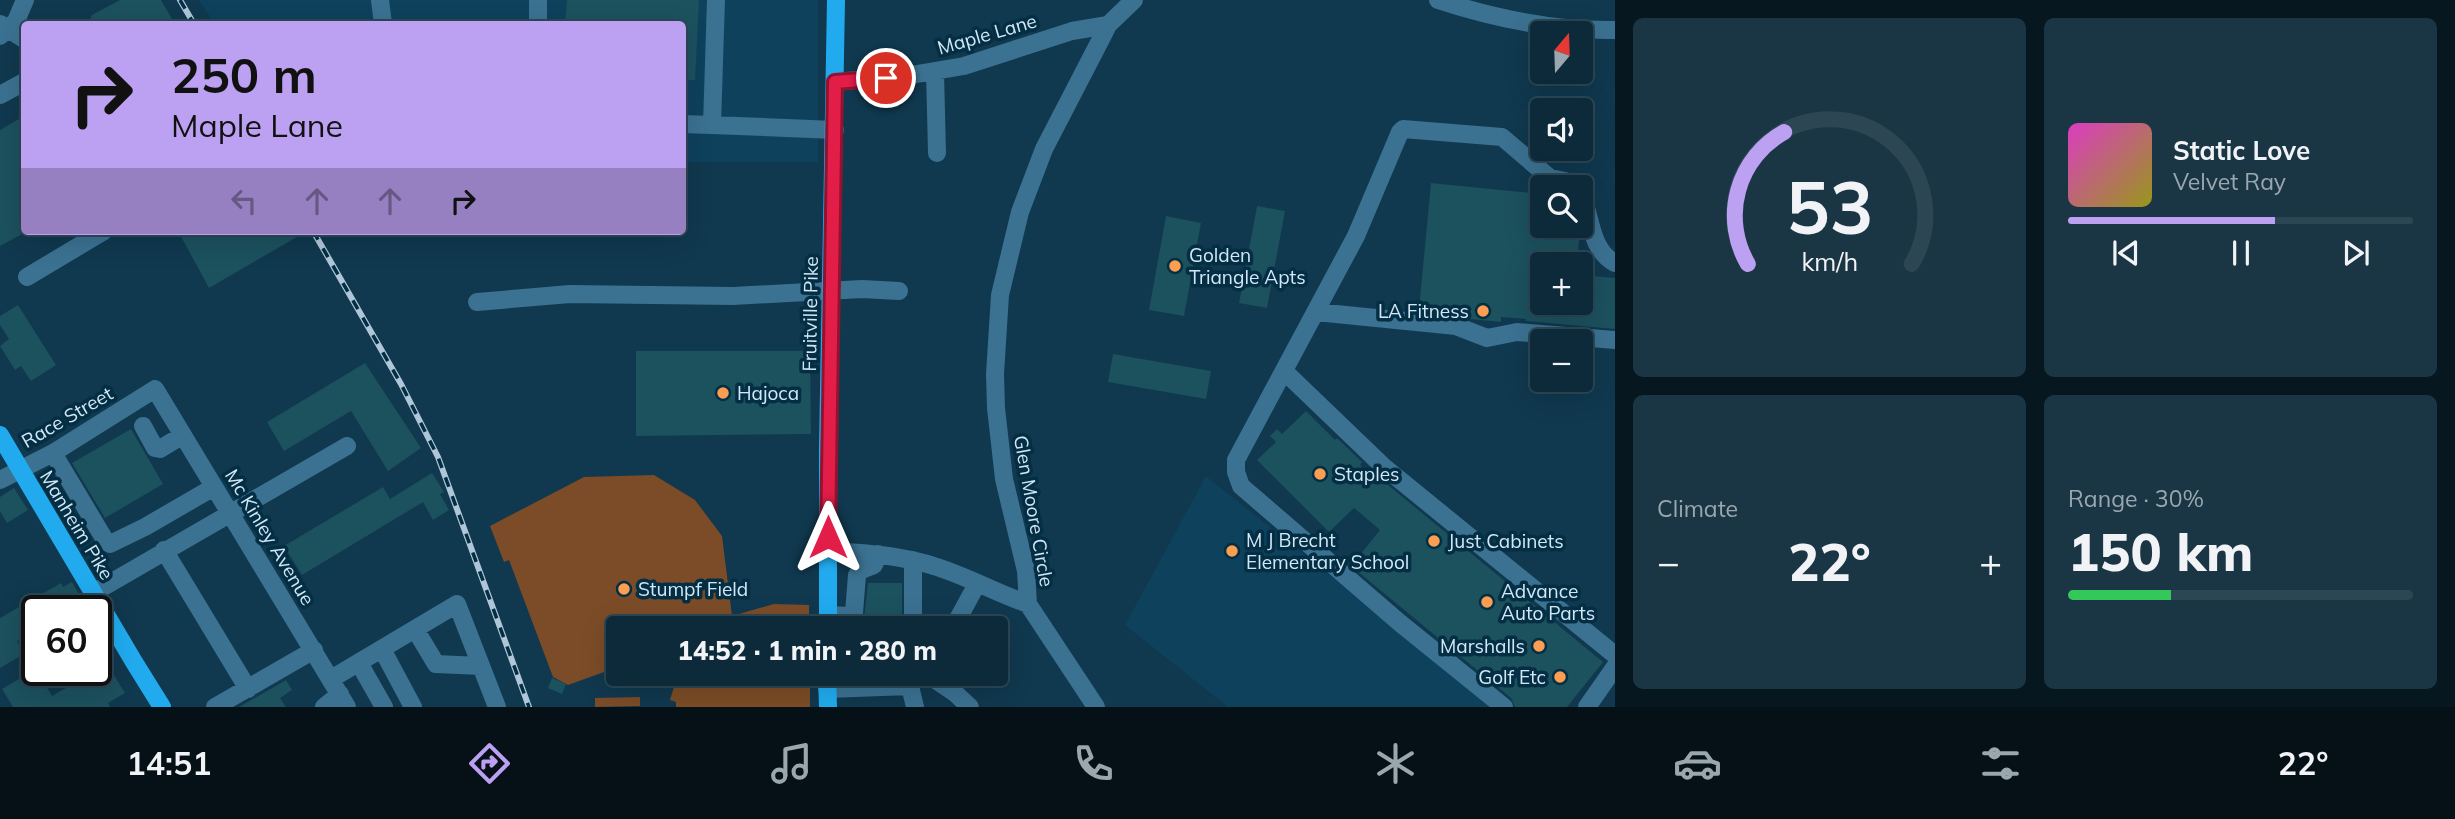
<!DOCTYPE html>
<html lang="en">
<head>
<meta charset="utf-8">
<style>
  :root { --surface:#0c2a3a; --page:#1a3645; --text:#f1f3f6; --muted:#9aa7af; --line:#2c4654; --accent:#bca0f2 }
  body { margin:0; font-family:Mulish,sans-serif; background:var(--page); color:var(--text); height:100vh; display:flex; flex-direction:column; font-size:26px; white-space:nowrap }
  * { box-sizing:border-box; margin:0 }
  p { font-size:23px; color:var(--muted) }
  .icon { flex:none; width:38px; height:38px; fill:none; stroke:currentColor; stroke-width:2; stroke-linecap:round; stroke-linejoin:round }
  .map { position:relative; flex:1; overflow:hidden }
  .panel { display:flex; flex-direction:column; gap:18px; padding:18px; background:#071720; width:840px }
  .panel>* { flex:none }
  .banner { position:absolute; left:21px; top:21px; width:665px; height:214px; border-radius:7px; box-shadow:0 7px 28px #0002,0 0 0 2px var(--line); background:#bca0f2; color:#111; overflow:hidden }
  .needle { width:46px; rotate:19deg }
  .fabs { position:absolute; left:1530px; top:21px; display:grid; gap:14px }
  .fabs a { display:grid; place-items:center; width:63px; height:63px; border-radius:7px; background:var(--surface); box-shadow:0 7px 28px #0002,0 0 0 2px var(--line); font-size:35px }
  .speed { position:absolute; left:21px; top:595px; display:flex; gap:14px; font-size:35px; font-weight:700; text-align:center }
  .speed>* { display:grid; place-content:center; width:91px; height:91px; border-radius:50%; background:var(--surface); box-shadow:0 7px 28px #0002,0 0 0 2px var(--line); line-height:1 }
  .speed .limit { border:4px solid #111; border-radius:10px; background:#fff; color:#111 }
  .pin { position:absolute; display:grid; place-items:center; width:60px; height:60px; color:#fff; margin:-30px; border:4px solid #fff; border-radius:50%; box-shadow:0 2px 7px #0007 }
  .me { position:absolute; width:77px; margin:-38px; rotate:0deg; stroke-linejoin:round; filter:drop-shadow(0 0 5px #0008) }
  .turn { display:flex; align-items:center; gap:24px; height:147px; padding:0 35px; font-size:32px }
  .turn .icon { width:91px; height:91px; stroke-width:2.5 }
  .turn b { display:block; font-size:49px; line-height:60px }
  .lanes { display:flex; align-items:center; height:66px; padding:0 35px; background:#0003; justify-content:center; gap:35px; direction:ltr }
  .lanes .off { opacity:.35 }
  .big { font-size:52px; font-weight:800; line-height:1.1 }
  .panel .card { flex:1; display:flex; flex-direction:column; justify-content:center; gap:10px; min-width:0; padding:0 24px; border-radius:10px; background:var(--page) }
  .panel .dial { align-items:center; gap:0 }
  .dial svg { height:182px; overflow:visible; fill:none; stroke:var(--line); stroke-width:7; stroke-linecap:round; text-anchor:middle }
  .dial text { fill:var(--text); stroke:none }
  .song { display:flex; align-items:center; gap:21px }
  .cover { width:84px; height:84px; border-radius:10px; background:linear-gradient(135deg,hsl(310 70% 55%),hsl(60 70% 35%)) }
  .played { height:7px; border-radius:4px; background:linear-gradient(90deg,var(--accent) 60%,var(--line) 60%) }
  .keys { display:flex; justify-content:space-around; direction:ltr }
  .heat { display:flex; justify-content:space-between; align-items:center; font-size:38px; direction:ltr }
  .charge { height:10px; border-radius:5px; background:linear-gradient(90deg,#34c759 30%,var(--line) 0) }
  .panel .tiles { flex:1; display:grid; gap:18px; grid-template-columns:repeat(2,1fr) }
  .trip { position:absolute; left:606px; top:616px; width:402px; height:70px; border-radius:7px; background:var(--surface); box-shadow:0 7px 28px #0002,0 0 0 2px var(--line); font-weight:800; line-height:70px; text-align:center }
  .tab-bar { display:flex; height:112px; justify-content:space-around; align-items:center; background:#051117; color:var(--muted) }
  .tab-bar .icon { width:49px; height:49px }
  .tab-bar .current { color:var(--accent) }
  .tab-bar b { font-size:32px; color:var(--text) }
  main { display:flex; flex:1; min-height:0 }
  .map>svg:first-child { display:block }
  .built { fill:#0e415c }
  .green { fill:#7b4c27 }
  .building { fill:#1c515e }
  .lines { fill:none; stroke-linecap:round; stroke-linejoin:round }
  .minor { stroke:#3b7191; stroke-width:18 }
  .major { stroke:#21abee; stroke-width:18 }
  .rail-casing { stroke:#aec6d7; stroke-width:6 }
  .rail { stroke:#032e43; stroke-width:3.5; stroke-dasharray:10; stroke-linecap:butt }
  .route-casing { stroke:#92132f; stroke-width:18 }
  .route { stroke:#e11d48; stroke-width:12 }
  .poi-dot { fill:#fc9e52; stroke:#032e43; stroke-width:2.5 }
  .labels { text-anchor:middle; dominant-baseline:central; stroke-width:7; stroke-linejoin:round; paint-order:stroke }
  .street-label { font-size:19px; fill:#d3e8f7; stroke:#032e43 }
  .poi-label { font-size:19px; fill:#d3e8f7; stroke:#032e43; text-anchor:start }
</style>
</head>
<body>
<main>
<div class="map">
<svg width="1615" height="707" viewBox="0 0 1615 707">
  <rect width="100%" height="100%" fill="#10384e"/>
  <path class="built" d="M199,0H818V162H683L682,24H215Z
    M1206,476L1495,707H1228L1125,625Z"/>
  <path class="green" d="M654,475L695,500L722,536L732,616L774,604L809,605V628H618V667L568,685L553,677L509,560L504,562L490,526L584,477Z
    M678,674H810V707H676V702L670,700Z
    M640,697V706L595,707V698Z"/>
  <path class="building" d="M120,0H161L175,24H88L92,15Z
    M567,0H699L695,80H682V24H565Z
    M24,116V233L0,246V130Z
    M1431,183L1542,194V226H1579L1580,231L1577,264H1542V303H1580V275L1615,278V329L1526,321V319L1501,317V322L1469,319L1466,318L1467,313L1419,309Z
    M1257,206L1285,211L1267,308L1239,303Z
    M1166,216L1201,223L1184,316L1149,310Z
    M178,231H307L209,288Z
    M18,305L56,365L31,381L21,366L15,370L0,346L9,339L0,325V316Z
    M636,351H810L811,434L636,436Z
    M1113,354L1211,371L1206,399L1108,382Z
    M365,363L421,448L388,471L351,411L284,451L267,422Z
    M1306,411L1335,440L1337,438L1362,462L1360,465L1378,484L1382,480L1603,662L1567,707H1515L1511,698L1351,566L1380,530L1354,508L1329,532L1257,460L1276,442L1270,436L1277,429L1282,434Z
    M131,429L163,484L105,518L72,463Z
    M432,473L444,492L440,494L449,510L433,520L423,502L302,575L284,546L383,487L390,499Z
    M14,488L28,510L7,523L0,511V497Z
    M72,582L83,601L73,606L76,611H37V630L17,641L24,654L0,668V618L61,583L63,587Z
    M868,583H902V626L863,628Z
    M107,664L125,693L108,703L110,707H13L2,689L36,669L52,696Z
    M552,678L566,684L562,694L548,688Z
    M286,680L292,690L280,698L286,707H239Z"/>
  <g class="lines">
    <path class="minor" d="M380,0L383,24
      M716,0L712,125L835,130
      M1438,0C1496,19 1555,31 1615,30
      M0,24L24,39
      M538,24V0
      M0,36L16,21L25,0
      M935,71L937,153
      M835,82L911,75L964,66L1072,31L1108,25
      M0,95L24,82
      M682,124L712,125
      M1580,191C1592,216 1589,249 1615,263
      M27,277L104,231
      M477,302L570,294L733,296L862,289L899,291
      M1316,312L1456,326L1487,338L1517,332L1615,340
      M1284,371L1384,467L1615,655
      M143,426L155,448L160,449L183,435
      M53,453L105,540L110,544L145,527L214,487
      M0,480L53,453L155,389L347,707
      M164,550L248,689
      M828,551C865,553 901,555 937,567C968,577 997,593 1028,604
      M93,593L347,446
      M828,615L849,616L854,613L857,575L861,570L874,565L878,554
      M913,628V560
      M953,628L977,584
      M415,629L436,664L481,666
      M382,649L413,707
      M359,663L384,707
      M927,674L955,693L970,707
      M912,676L910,686L915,707
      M331,679L457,604L497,707
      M827,689L910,686
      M215,707L314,650
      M324,707L340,694
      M1096,707L1028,604L1026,571L1004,479L996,408L995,374L1000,295L1020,212L1044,149L1102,37L1108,25L1134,0
      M1504,707L1400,623L1241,486L1236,472V460L1356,236L1400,132L1403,129L1502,137L1550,178L1565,181L1577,187
      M1587,707L1615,667"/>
    <path class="major" d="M0,435L134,662L162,707
      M828,628V447L836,0
      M827,674L828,707"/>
    <g class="rail-casing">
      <path id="rail" d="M180,0L194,24
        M313,231L401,384L438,457L529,707"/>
    </g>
    <use href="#rail" class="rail"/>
  </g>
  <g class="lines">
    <g class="route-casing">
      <path id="route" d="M828,537L835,82L886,78"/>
    </g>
    <use href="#route" class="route"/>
  </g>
  <g class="poi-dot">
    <circle cx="1175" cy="266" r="7"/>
    <circle cx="1483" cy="311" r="7"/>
    <circle cx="723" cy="393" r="7"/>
    <circle cx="1320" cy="474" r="7"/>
    <circle cx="1434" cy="541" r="7"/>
    <circle cx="1232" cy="551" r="7"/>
    <circle cx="624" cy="589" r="7"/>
    <circle cx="1487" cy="602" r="7"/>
    <circle cx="1539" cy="646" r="7"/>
    <circle cx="1560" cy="677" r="7"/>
  </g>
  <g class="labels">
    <g class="street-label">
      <text transform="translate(987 34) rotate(-16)">Maple Lane</text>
      <text transform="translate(810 314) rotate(-89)">Fruitville Pike</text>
      <text transform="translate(67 417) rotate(-30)">Race Street</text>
      <text transform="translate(1034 511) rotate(80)">Glen Moore Circle</text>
      <text transform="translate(77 525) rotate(59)">Manheim Pike</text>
      <text transform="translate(270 537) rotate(59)">Mc Kinley Avenue</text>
    </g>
    <g class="poi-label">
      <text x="1189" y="255">Golden<tspan x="1189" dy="22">Triangle Apts</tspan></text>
      <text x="1469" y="311" text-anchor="end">LA Fitness</text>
      <text x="737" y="393">Hajoca</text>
      <text x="1334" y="474">Staples</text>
      <text x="1246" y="540">M J Brecht<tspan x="1246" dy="22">Elementary School</tspan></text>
      <text x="1448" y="541">Just Cabinets</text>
      <text x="638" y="589">Stumpf Field</text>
      <text x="1501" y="591">Advance<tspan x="1501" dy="22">Auto Parts</tspan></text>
      <text x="1525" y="646" text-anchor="end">Marshalls</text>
      <text x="1546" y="677" text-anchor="end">Golf Etc</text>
    </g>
  </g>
</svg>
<div class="fabs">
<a><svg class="needle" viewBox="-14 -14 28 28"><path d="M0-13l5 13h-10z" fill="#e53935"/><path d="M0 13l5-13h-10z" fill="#9aa7af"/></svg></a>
<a><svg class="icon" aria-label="sound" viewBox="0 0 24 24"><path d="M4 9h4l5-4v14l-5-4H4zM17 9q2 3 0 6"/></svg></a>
<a><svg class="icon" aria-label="search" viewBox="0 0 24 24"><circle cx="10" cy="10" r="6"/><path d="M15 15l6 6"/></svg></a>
<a>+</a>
<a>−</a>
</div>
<div class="speed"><div class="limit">60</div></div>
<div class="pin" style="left:886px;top:78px;background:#d93025"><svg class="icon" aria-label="arrive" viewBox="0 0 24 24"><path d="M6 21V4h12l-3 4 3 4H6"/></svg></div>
<svg class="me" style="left:828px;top:537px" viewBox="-20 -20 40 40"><path d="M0-17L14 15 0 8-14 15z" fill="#e11d48" stroke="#fff" stroke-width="4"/></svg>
<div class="trip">14:52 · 1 min · 280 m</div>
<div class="banner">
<div class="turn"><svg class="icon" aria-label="right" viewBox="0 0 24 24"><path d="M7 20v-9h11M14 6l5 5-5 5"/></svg><div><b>250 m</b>Maple Lane</div></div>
<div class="lanes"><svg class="icon off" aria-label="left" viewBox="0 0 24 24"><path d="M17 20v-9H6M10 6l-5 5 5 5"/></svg><svg class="icon off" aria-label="ahead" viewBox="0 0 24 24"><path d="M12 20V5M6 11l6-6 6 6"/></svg><svg class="icon off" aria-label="ahead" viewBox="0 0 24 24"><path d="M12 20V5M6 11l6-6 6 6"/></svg><svg class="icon" aria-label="right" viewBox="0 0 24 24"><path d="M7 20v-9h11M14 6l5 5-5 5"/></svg></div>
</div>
</div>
<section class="panel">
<div class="tiles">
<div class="card dial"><svg viewBox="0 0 100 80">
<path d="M14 69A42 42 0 1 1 86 69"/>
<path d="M14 69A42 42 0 0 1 30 11" stroke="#bca0f2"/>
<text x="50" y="56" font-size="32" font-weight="700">53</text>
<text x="50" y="72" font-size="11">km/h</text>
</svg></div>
<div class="card">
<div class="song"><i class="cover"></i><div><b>Static Love</b><p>Velvet Ray</p></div></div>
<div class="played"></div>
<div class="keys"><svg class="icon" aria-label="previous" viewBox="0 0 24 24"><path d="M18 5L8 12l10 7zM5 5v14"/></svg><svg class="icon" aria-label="pause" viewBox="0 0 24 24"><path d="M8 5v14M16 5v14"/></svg><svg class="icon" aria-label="next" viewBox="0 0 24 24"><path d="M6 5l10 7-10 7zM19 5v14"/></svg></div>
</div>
<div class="card"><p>Climate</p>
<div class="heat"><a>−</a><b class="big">22°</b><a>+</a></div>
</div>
<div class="card"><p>Range · 30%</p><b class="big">150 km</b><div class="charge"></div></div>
</div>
</section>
</main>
<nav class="tab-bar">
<b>14:51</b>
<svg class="icon current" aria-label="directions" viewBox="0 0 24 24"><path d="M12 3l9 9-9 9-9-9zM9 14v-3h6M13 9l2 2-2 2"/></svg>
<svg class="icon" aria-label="music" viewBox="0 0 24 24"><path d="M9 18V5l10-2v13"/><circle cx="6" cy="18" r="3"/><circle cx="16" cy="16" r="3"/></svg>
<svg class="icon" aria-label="phone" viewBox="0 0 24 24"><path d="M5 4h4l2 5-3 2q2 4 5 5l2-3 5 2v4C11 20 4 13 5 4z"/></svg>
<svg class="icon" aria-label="climate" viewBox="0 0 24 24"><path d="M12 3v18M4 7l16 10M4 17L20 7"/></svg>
<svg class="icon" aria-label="car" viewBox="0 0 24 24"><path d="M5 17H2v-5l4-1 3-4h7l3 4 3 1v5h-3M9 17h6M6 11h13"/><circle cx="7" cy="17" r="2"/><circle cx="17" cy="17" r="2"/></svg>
<svg class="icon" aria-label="filters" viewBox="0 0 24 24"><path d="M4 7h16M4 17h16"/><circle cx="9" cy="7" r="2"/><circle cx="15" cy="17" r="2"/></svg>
<b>22°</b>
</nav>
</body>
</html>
